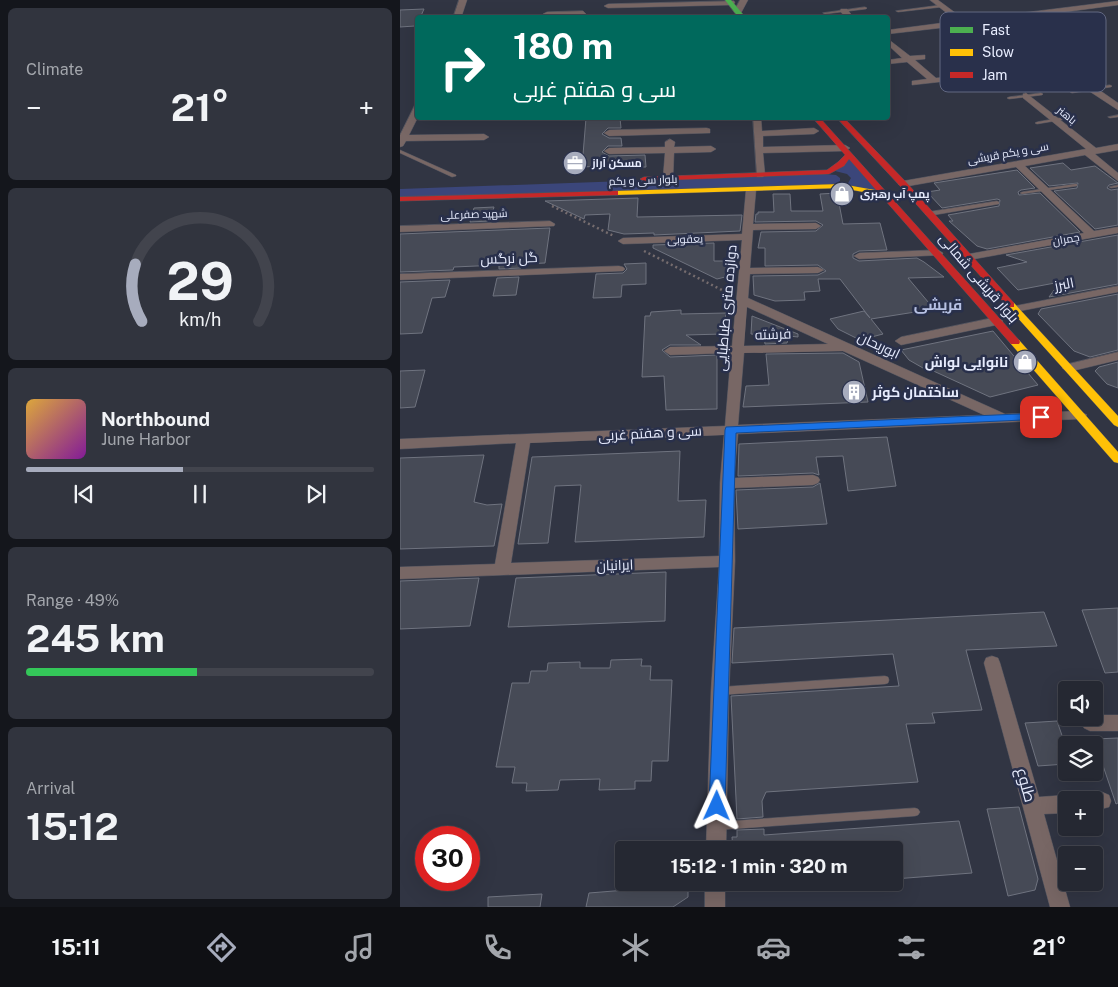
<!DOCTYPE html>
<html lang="en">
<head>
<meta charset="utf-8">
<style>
  :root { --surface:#252832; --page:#31343e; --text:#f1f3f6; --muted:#a3a6ac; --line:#42444d; --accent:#a7acbd }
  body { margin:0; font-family:"Public Sans",Cairo,sans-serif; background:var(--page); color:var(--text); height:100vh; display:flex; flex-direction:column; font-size:19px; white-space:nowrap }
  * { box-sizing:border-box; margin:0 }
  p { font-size:16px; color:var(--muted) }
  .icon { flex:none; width:28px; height:28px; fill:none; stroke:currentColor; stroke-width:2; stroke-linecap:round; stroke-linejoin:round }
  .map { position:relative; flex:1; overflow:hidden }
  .details { display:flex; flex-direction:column; gap:8px; padding:8px; background:#14161c; width:400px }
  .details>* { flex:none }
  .hud { position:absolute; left:15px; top:15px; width:475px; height:105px; border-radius:5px; box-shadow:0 5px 20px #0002,0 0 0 1px var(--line); background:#00695c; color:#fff; overflow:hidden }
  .controls { position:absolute; left:658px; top:681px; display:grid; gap:10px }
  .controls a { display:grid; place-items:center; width:45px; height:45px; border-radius:5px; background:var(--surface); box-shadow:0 5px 20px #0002,0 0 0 1px var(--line); font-size:25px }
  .speed { position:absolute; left:15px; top:826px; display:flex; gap:10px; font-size:25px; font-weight:700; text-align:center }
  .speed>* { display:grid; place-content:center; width:65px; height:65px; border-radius:50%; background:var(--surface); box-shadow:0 5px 20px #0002,0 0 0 1px var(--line); line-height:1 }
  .speed .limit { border:8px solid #d22; background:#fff; color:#111 }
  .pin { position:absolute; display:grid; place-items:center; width:42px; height:42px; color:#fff; margin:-21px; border-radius:10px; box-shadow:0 2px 8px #0006 }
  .me { position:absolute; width:55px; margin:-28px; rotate:1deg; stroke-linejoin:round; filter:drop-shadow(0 0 4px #0008) }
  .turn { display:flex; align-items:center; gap:18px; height:105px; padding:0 15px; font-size:22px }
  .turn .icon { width:65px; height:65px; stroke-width:2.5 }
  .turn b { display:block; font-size:35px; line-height:42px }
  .big { font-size:38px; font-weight:700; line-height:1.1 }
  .details .widget { flex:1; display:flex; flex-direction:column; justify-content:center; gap:8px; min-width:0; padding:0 18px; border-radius:8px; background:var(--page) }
  .details .dial { align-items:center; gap:0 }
  .dial svg { height:130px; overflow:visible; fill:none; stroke:var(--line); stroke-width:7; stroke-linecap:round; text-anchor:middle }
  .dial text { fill:var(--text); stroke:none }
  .song { display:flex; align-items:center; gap:15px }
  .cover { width:60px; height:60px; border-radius:8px; background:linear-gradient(135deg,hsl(40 70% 55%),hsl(290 70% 35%)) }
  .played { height:5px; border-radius:2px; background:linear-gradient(90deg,var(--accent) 45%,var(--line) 45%) }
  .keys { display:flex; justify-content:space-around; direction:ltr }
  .heat { display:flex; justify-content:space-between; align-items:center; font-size:28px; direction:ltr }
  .charge { height:8px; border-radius:4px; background:linear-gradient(90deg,#34c759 49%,var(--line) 0) }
  .trip { position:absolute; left:215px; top:841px; width:288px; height:50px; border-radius:5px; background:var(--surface); box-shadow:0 5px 20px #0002,0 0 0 1px var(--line); font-weight:700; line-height:50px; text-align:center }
  .tab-bar { display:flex; height:80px; justify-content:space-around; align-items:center; background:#0f1014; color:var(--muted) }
  .tab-bar .icon { width:35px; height:35px }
  .tab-bar .current { color:var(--accent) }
  .tab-bar b { font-size:22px; color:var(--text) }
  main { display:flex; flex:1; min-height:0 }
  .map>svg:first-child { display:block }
  .green { fill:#3b467a }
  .building { fill:#464a56; stroke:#6f737f }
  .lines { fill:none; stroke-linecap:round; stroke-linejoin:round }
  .lane-casing { stroke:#50535f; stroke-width:1 }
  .street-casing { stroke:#50535f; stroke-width:1 }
  .fast-casing { stroke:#50535f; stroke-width:1 }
  .slow-casing { stroke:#50535f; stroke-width:1 }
  .jam-casing { stroke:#50535f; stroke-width:1 }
  .path { stroke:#756c6e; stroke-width:2.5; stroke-dasharray:2 3; stroke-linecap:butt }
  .lane { fill:#786765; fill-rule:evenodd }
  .street { fill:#786765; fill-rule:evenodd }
  .fast { fill:#4caf50; fill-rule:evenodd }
  .slow { fill:#ffc107; fill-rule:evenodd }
  .jam { fill:#c62828; fill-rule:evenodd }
  .route { fill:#1a73e8; stroke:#114b97 }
  .labels { text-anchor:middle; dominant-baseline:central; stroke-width:5; stroke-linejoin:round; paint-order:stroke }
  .far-street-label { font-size:11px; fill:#e7ecfe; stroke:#29304b }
  .far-poi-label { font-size:11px; font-weight:bold; fill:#e7ecfe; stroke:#29304b; text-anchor:start }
  .street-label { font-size:14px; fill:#e7ecfe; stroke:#29304b }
  .poi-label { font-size:14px; font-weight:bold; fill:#e7ecfe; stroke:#29304b; text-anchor:end }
  .neighbourhood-label { font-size:15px; font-weight:bold; fill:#b7c1e3; stroke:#29304b }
  .near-street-label { font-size:16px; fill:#e7ecfe; stroke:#29304b }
  .key { fill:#29304b; stroke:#626881; stroke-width:1 }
  .key-label { font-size:14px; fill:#e7ecfe }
</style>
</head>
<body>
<main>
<section class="details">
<div class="widget"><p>Climate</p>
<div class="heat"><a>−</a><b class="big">21°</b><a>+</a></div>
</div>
<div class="widget dial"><svg viewBox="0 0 100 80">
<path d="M14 69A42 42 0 1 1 86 69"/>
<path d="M14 69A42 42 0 0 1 10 34" stroke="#a7acbd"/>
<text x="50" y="56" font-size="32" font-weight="700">29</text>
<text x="50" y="72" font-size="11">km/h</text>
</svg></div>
<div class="widget">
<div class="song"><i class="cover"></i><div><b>Northbound</b><p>June Harbor</p></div></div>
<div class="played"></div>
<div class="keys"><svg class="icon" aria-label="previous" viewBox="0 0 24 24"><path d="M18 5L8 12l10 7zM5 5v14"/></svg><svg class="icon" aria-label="pause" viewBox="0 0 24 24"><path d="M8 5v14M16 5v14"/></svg><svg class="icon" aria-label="next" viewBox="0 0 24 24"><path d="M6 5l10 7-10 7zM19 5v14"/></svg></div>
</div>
<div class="widget"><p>Range · 49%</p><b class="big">245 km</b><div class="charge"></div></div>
<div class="widget"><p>Arrival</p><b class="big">15:12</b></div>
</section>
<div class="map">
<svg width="718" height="907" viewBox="0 0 718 907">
  <rect width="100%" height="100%" fill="#313543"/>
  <path class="green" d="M450,158L479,191L447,185L451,178L447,174L435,171Z
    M424,174L436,175L440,178V181L434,184L0,198V189Z"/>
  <path class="building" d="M24,9L20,18H18L15,26L0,27V10Z
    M186,118H220L221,128H208L202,134L209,138H221L222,146H208L202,152L209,156L245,155L246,167L205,168V166L182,167Z
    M663,163L671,170L695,166L718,183L709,185L707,188L711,190L718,189V225L695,229L654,191L677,188L678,183L649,186L630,168Z
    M617,170L635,188L621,190L618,192L619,195L640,193L680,232L587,249L577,246L549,221H553L548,215L599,206L600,200L597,199L542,208L527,192L540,190L534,183Z
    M437,193L443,224L480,223L487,250L459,251L453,254V258L459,261L517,258L524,262L544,277L508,278L534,309L471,319L483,334L460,340L438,329L430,319L464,311L470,318L440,279H418L420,291L404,292L405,300L375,301L354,295L353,276L418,275L426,271L418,265L365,266V248H358L361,232L416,231L423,225L416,221L355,222L356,214H358V212H374L373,194H390L391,211H423L420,194Z
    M238,198L237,217L342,215L340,231L254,235V233L224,234L208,230L210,214L185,215L184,219L145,201Z
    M94,207L90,221L70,222L74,208Z
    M150,228L145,263L122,264L121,268L99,269V265L54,267L53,270L0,272V234Z
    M718,235V284L649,297L660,282L618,290L597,268L627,262L606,255Z
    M314,243V261H333L329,276L317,279L253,248V245Z
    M246,263V284L222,285L221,297L193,298L196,274L223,273L227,269L224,264Z
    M119,277L116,295L93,296L97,278Z
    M50,280L45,297L32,298L22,333L0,334V282Z
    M718,294V350L690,357L674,351L638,314L641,309Z
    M281,310V314L326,313L323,334L286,335L301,345H270L262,350L270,357L317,355V409L266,410L264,376L242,377L245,316H250L251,312Z
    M352,316L398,334V337L389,336L387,343L365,344L364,335L351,334Z
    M593,331L638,385L590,397L527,368H523L509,360L501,350Z
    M443,353L459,362L468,402L343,407L346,386L369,385L366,354Z
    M718,362V388L707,384L695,371L699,367Z
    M25,370L15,407L0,408V371Z
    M487,437L496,486L448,491L443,456L416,457L419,475L413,473L338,476L339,444Z
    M280,451L278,501L306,500L304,537L175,542L181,485L155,486L148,543L118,544L132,457Z
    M84,455L74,502L87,505L102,504L94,546L0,549V458Z
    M420,483L427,524L338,529L336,490L413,487Z
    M266,572L265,621L108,627L116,578Z
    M79,578L70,626L0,629V581Z
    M718,608V672L705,673L682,610Z
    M644,612L657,646L566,650L582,710L532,713L535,723L506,724L518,782L366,792L362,801L363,817L337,819L331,696L499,686L493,654L332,663L334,628Z
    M242,659L241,666H251L250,680H272L268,761H252L251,781H235V789L199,790L200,779L160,780L158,790L126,791L127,783H112L115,767H96L112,683H129L131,671H147L148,663L180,662V668H210L211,660Z
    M657,721L666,747V764L638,766L625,723Z
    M718,738V803L716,804L694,739Z
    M619,807L638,879L635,890L608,896L587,809Z
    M559,821L572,873L494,879V850H333L332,837H337V830L364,829V835Z
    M288,885V897L273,907H186L189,893Z
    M142,894L140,907H88V897Z"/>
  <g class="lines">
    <g class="lane-casing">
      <path id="lane" d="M541,5H542V7L498,12L496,11Z
        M465,7L467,8L466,9L425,14L423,13Z
        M710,85L712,86L711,87L672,93L670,92L672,91Z
        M641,93L643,94L642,95L609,99L607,98L609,97Z
        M718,115V117L710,118L708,117Z
        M671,116L673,117V118L637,124L635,123L637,122Z
        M0,150L56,175V176L52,177L0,153Z
        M675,184H677V186L622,194L620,193L622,192Z
        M718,185V187L711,188L709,187Z
        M597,201L599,202V204L528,216L525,214L528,212Z
        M485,676L488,677L489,680L488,683L485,684L320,695L317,694L316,691L317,688L320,687Z
        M515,808L518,809L520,812L518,815L515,816L317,830L314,829L312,826L314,823L317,822Z"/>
    </g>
    <g class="street-casing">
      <path id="street" d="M59,0H67L61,18H53Z
        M340,0H348L341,13H335L334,11Z
        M530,0H538L565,20L718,1V5L604,20L633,40L652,38V42L638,44L662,60L675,59L679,61L675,63L641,67V63L653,61L630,45L604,47V43L624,41L596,21L548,27L599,68L615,66L619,68L615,70L577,76H574V72L590,69L540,28L488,34V30L557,21Z
        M334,1L335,3L331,5L208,8L204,6L208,4Z
        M441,9H447L454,18H446L440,11Z
        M183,11L190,18H183L181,15L147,16L143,14L147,12Z
        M488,39L510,56L525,55V59L515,60L536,78L548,77L552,79L548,81L512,85V81L527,79L507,62L488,64V60L502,58L488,45Z
        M689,87H695L718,103V110L689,91Z
        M626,93L696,148L718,144V150L695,154L718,173V181L685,155L625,166L694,231L718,227V233L569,260L565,259L564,257L565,255L569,254L684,233L616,167L503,187L498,184L503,181L686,149L623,98V94Z
        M15,105H18V117L9,135L84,134L89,137L84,140L6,141L3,146L0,147V135Z
        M353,118H361L362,131L414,128L419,131L414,134L363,136V147L445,145L450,148L445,151L363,153L365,175L363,177H357Z
        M307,128L310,129V133L209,136L204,133L209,130Z
        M270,139L275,142L274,147L311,146L316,149L311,152L274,153L273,178L268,181L263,178L265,153L209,154L204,151L209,148L265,147V142Z
        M351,187L356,190L353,224L416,223L421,226L416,229L353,230L350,268L418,267L424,270L418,273L350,274L348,298L605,414L680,411L687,415L680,419L338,434L334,478L413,475L418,477L420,480L418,483L413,485L334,488L335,561L329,691L326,850H306L311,691L319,567L0,579V567L95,564L116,443L0,449V439L325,426L331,353L270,355L264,351L270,347L332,346L342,240L223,244L218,241L223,238L342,234L346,190ZM347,307L428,344L344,346ZM443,351L584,415L338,425L344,353ZM324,435L320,483L319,556L111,563L130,443Z
        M150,221L155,224L154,226L0,232V226Z
        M538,250L543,253L542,255L459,259L454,256L459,253Z
        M219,266L223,267L225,269L223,271L0,280V274Z
        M718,286V292L615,312L609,309L615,306Z
        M597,317L603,321L601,324L501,345L495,341L501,337Z
        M718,352V360L668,372L662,368L664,365Z
        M592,656L598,658L600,663L639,797L666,795L674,800H666V813L644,814L670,907H650L584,663L586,658Z
        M694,715H718V731H690L684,728L681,723L684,718H694Z
        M702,792L709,795L711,801L709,807L694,811V800H685L687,796Z
        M305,882H325V907H305Z"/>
    </g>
    <g class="fast-casing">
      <path id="fast" d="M325,0H331L346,18H339Z"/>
    </g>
    <g class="slow-casing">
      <path id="slow" d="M441,184L486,192L490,194L486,196L441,188L215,195L211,193L215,191Z
        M611,302L614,303L718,416V427L714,425L608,307V303Z
        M615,339L619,340L718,452V463L714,462L611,344L610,342Z"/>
    </g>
    <g class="jam-casing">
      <path id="jam" d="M413,118H420L619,340L620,342L619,344H611L449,159L444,166L429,174L244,181L240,179L244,177L427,170L438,162L445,155Z
        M437,118H444L506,182L614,303V307H608L500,186Z
        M215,191H218V195L0,201V197Z"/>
    </g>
    <path class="path" d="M152,206L214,236
      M244,251L330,294"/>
    <use href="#lane" class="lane"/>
    <use href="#street" class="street"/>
    <use href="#fast" class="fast"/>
    <use href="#slow" class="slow"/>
    <use href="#jam" class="jam"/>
  </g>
  <path class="route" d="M641,413L645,414L647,417L645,419L336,433L325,806L323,811L317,814L311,811L309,806L325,430L326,427Z"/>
  <defs>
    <g id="office-disc" transform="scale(1.25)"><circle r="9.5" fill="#a7acbd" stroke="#29304b"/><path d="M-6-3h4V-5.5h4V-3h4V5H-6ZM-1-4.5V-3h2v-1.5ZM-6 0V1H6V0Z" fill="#fff"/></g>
    <g id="shop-disc" transform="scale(1.25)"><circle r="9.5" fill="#a7acbd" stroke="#29304b"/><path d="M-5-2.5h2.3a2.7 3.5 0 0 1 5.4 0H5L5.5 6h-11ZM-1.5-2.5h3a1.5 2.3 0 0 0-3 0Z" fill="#fff"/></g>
    <g id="building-disc" transform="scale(1.25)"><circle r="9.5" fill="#a7acbd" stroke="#29304b"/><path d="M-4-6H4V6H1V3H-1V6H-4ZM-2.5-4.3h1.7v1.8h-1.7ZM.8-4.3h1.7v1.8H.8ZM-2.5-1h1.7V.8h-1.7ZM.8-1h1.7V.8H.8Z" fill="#fff"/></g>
  </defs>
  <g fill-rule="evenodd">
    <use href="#office-disc" x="175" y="163"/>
    <use href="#shop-disc" x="442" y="194"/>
    <use href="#shop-disc" x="625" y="362"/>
    <use href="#building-disc" x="454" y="392"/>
  </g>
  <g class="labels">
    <g class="far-street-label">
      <text transform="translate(667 115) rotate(39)">باهنر</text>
      <text transform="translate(608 153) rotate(-10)">سی و یکم قریشی</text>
      <text transform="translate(243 180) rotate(-2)">بلوار سی و یکم</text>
      <text transform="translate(74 214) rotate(-2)">شهید صفرعلی</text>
      <text transform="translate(285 239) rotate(-2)">یعقوبی</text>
      <text transform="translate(666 239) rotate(-10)">چمران</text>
    </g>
    <g class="far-poi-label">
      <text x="192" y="163">مسکن آراز</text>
      <text x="460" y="194">پمپ آب رهبری</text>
    </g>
    <g class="street-label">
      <text transform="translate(109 258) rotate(-2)">گل نرگس</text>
      <text transform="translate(579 278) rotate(49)">بلوار قریشی شمالی</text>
      <text transform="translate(664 284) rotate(-11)">البرز</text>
      <text transform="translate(326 308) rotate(-85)">دوازده متری طباطبایی</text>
      <text transform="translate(373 334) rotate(-2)">فرشته</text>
      <text transform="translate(479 345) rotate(25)">ابوریحان</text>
      <text transform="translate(250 433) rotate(-3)">سی و هفتم غربی</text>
      <text transform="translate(215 565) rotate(-2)">ایرانیان</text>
    </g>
    <g class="poi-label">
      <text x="608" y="362">نانوایی لواش</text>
      <text x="472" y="392" text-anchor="start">ساختمان کوثر</text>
    </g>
    <g class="neighbourhood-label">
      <text x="538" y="304">قریشی</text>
    </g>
    <g class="near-street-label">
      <text transform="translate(626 785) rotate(75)">طلوع</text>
    </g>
  </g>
  <rect x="540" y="12" width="166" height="80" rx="8" class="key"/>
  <rect x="550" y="27" width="23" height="6" fill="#4caf50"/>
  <rect x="550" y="49" width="23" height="7" fill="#ffc107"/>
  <rect x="550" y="72" width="23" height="6" fill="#c62828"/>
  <g class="key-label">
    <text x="582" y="35">Fast</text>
    <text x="582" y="57">Slow</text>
    <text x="582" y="80">Jam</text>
  </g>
</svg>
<div class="controls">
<a><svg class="icon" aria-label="sound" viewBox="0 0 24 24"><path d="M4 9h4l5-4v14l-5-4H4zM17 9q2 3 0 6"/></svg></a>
<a><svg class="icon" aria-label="layers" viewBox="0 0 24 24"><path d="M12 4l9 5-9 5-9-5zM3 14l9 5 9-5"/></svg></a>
<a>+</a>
<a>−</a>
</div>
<div class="speed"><div class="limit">30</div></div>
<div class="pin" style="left:641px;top:417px;background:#d93025"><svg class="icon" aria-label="arrive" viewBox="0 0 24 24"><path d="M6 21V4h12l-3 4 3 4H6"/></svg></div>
<svg class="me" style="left:317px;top:806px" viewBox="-20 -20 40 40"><path d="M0-17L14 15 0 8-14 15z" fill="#1a73e8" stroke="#fff" stroke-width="4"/></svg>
<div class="trip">15:12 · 1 min · 320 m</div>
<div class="hud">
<div class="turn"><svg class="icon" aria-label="right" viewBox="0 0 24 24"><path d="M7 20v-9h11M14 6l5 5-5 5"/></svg><div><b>180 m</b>سی و هفتم غربی</div></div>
</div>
</div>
</main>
<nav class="tab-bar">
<b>15:11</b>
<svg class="icon current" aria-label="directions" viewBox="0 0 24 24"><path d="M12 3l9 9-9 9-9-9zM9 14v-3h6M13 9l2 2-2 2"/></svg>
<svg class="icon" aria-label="music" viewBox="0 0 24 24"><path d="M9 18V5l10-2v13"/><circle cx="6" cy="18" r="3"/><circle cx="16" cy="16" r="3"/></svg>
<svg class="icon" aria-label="phone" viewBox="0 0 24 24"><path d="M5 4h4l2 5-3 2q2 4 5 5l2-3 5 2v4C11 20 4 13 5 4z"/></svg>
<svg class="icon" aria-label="climate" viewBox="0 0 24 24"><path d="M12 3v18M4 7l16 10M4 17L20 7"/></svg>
<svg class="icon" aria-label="car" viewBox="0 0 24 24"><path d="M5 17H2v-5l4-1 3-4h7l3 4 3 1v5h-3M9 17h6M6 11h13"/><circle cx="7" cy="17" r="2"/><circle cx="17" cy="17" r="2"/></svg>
<svg class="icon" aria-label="filters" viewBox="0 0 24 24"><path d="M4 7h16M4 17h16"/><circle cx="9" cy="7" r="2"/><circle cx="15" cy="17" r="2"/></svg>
<b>21°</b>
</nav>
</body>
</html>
